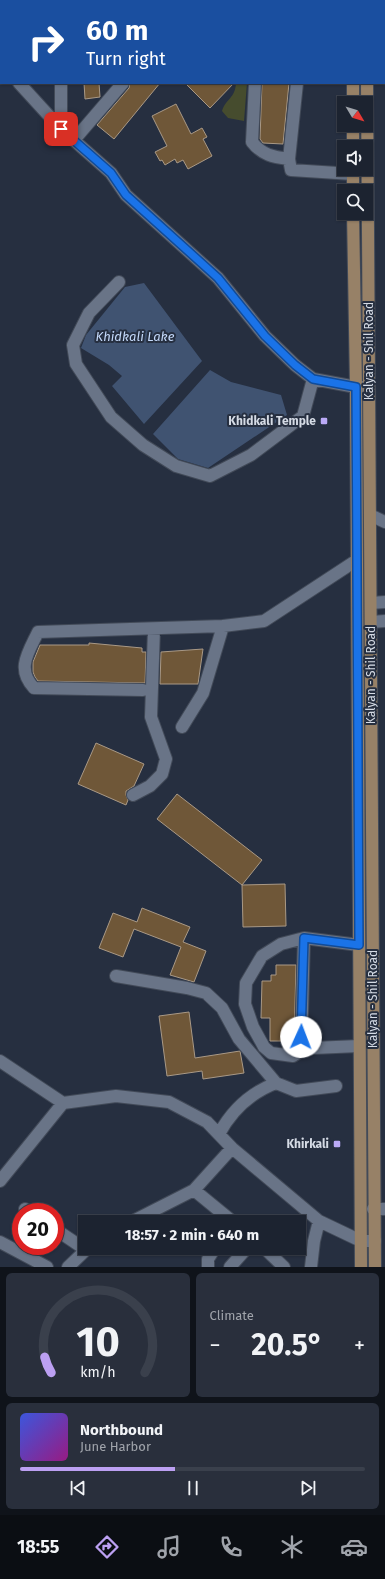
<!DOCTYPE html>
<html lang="en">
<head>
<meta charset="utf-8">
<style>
  :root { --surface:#1c2330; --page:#292f3c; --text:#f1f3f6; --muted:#a0a4ab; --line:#3a404c; --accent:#bca0f2 }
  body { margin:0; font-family:"Fira Sans",sans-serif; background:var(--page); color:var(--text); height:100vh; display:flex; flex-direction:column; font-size:15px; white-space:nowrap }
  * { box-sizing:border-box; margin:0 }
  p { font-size:13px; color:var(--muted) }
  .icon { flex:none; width:22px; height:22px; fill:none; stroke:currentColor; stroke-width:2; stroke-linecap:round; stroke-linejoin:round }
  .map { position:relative; height:1267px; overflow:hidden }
  .side { display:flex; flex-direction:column; gap:6px; padding:6px; background:#0f131a; flex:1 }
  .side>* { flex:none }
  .top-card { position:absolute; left:0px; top:0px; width:385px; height:84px; box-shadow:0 1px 3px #0004,0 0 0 1px var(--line); background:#1a4fa0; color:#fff; overflow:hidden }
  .needle { width:26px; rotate:128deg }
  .buttons { position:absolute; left:337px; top:96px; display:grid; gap:8px }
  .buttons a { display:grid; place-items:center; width:36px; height:36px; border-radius:0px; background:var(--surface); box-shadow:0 1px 3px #0004,0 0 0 1px var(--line); font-size:20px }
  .speed { position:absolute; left:12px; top:1203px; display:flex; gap:8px; font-size:20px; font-weight:700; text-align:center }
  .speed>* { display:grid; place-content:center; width:52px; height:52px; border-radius:50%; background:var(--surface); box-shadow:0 1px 3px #0004,0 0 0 1px var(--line); line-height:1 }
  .speed .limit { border:6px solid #d22; background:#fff; color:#111 }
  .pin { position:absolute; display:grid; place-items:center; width:34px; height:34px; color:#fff; margin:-17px; border-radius:8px; box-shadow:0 2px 6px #0006 }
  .me { position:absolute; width:44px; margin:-22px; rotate:2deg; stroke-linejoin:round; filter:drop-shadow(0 0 3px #0008) }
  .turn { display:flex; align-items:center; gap:14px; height:84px; padding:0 20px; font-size:18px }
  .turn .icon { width:52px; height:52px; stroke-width:2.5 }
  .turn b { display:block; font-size:28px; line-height:34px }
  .big { font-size:30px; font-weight:700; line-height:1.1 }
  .side .card { flex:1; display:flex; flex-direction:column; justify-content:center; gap:6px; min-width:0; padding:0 14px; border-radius:6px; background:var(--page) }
  .side .dial { align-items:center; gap:0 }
  .dial svg { height:104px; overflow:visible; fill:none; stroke:var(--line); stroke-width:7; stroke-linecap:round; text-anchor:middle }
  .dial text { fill:var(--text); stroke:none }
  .song { display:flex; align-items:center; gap:12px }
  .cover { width:48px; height:48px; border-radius:6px; background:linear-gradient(135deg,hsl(230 70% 55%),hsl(310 70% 35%)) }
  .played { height:4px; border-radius:2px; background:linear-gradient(90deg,var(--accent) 45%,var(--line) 45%) }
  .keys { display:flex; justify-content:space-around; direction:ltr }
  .heat { display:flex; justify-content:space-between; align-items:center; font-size:22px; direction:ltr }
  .side .tiles { flex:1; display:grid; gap:6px; grid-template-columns:1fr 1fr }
  .card:last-child { grid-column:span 2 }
  .trip { position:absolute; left:78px; top:1215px; width:228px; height:40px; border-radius:0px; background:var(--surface); box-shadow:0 1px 3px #0004,0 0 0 1px var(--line); font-weight:700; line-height:40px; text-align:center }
  .tab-bar { display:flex; height:64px; justify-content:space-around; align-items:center; background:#0b0e13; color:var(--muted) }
  .tab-bar .icon { width:28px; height:28px }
  .tab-bar .current { color:var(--accent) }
  .tab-bar b { font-size:18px; color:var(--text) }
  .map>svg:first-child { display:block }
  .green { fill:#464c2e }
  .water { fill:#405371 }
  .building { fill:#6f5738; stroke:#a99986 }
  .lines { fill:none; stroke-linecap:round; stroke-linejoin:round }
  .minor-casing { stroke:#424a58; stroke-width:14 }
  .major-casing { stroke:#424a58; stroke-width:14 }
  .minor { stroke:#697487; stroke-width:12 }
  .major { stroke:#978167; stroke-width:12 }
  .route-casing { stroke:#114b97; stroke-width:10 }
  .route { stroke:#1a73e8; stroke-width:7 }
  .poi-dot { fill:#baaaf6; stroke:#262f40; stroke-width:1.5 }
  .labels { text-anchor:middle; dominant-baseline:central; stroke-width:4; stroke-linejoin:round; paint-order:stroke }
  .street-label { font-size:12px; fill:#d5dbe5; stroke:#262f40 }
  .poi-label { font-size:12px; font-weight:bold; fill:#d5dbe5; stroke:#262f40; text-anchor:end }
  .water-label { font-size:13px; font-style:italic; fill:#c4d9fa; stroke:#262f40 }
</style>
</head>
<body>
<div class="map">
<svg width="385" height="1267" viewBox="0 0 385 1267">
  <rect width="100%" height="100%" fill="#262f40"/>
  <path class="green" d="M236,83H247L244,121L228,118L222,111C226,98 235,99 236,83Z"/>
  <path class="water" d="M144,283L202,361L144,424L112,386L122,376L109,365L81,348L86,335L125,287Z
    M210,370L231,382L281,395L287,415L208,468L178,459L153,434Z"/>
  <path class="building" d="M84,83H99L100,97L85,99Z
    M130,83H160L114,139L97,125L129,88Z
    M185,83H234L210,108Z
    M262,83H289L283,144L263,143L260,139Z
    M176,104L191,134L202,128L207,137L203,139L212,156L188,169L183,160L177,163L175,159L165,165L162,160L160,161L155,152L167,146L152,116Z
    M89,643L142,648V652H146L145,683L38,681L35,677L33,672V662L40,645H89Z
    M203,649L198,684H160L161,652Z
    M96,743L144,764L134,786L126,791V795L128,800L126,805L78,784Z
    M177,794L262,860L242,885L157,819Z
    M285,884L286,926L243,927L242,885Z
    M142,908L190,927L183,942L206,951L194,982L170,975L181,947L134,929L123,957L99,948L113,913L137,922Z
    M276,965H296L294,1041H270V1018H261L262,981H271V975H276Z
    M189,1012L195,1058L240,1051L244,1073L203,1079L202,1071L167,1076L159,1016Z"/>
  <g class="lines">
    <g class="minor-casing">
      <path id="minor" d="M59,0V1
        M260,1V0
        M306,1V0
        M0,56H1
        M19,83L61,129L111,173L126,195L218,278L265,336L295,365L313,379L356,387H366
        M61,83V129
        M255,83L252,142C262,155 273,157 289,159
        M297,83L289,159L291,170L353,174
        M74,140L123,83
        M119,282L89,313L73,345L76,364L111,417L143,445L176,466L210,476L251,455L303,416L313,379
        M370,515L385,522
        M371,603L385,602
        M371,622L385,621
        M143,690L34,688C16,669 28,653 38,632L223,626
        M182,727L203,693L223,626L264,621L357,560
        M133,795L150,786L162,774L166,759L151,717L154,629
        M359,945L304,938L281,944L262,956L246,983L245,1004L253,1027L264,1047L271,1053L293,1056L301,1051L313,1048L359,1046
        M116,976L187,988L206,993L222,1008L239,1039L276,1083L296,1091L336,1086
        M301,1051L304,938
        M0,1061L63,1103L116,1096L169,1102L207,1122L232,1148L319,1221L361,1241H375
        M219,1134C232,1110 250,1093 276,1083
        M0,1181L63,1103
        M194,1190L233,1222
        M25,1209L30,1212
        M373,1209H385
        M131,1222L194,1190L232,1148
        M55,1229L86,1250
        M0,1242L47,1267
        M264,1248L284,1267
        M68,1267L88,1248
        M208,1267V1259L215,1248
        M230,1267L247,1248
        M311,1267L314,1241L319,1221"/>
    </g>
    <g class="major-casing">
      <path id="major" d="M367,0V1
        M353,1V0
        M367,83L375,1267
        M353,103V83
        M353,147V125
        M353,169V191
        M353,213L356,387L361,1267"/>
    </g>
    <use href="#minor" class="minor"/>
    <use href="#major" class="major"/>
  </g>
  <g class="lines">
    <g class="route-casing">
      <path id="route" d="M61,129L111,173L126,195L218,278L265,336L295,365L313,379L356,387L359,945L304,938L301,1037"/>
    </g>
    <use href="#route" class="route"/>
  </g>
  <g class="poi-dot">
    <rect x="320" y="417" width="8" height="8" rx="2"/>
    <rect x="333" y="1140" width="8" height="8" rx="2"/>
  </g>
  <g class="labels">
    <g class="street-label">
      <text transform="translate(369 351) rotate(-90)">Kalyan - Shil Road</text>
      <text transform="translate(371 675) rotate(-90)">Kalyan - Shil Road</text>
      <text transform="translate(373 999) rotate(-90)">Kalyan - Shil Road</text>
    </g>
    <g class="poi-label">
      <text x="316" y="421">Khidkali Temple</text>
      <text x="329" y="1144">Khirkali</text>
    </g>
    <g class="water-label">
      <text x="135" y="336">Khidkali Lake</text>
    </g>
  </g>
</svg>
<div class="buttons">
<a><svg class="needle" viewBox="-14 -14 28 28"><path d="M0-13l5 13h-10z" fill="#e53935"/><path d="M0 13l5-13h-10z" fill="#a0a4ab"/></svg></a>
<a><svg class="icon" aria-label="sound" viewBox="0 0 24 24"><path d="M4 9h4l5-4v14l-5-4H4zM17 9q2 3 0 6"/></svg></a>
<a><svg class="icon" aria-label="search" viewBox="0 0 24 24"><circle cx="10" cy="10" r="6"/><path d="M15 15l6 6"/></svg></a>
</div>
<div class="speed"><div class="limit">20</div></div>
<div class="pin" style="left:61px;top:129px;background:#d93025"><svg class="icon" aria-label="arrive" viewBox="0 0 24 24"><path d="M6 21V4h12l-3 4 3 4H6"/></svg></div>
<svg class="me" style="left:301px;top:1037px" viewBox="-20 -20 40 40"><circle r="19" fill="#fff"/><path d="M0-13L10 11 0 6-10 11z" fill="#1a73e8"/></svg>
<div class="trip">18:57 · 2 min · 640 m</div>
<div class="top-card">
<div class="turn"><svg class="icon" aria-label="right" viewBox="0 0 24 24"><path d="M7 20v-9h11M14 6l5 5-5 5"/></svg><div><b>60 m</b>Turn right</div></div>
</div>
</div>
<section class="side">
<div class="tiles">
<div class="card dial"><svg viewBox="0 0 100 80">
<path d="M14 69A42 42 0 1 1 86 69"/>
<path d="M14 69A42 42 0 0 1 9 57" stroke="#bca0f2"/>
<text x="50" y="56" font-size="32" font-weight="700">10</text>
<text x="50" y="72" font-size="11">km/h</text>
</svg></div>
<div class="card"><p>Climate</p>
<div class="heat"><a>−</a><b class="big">20.5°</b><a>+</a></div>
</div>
<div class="card">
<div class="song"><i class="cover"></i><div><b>Northbound</b><p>June Harbor</p></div></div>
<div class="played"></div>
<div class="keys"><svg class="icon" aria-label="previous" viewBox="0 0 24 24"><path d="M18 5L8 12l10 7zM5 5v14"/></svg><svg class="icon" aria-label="pause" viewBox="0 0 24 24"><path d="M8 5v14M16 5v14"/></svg><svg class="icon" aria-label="next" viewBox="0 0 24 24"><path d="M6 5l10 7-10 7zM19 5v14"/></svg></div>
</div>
</div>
</section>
<nav class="tab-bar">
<b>18:55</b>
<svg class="icon current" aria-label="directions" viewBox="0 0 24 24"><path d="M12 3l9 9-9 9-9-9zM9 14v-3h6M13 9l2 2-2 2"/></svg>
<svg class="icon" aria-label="music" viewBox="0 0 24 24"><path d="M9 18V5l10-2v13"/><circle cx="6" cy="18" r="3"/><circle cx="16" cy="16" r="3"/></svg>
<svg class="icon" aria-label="phone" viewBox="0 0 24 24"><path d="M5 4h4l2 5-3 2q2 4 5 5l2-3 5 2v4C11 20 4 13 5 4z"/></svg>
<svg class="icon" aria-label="climate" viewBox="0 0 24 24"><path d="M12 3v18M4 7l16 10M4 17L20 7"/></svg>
<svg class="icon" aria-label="car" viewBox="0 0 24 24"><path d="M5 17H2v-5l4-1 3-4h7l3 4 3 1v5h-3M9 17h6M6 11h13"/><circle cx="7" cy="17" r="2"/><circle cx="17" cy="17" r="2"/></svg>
</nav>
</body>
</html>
